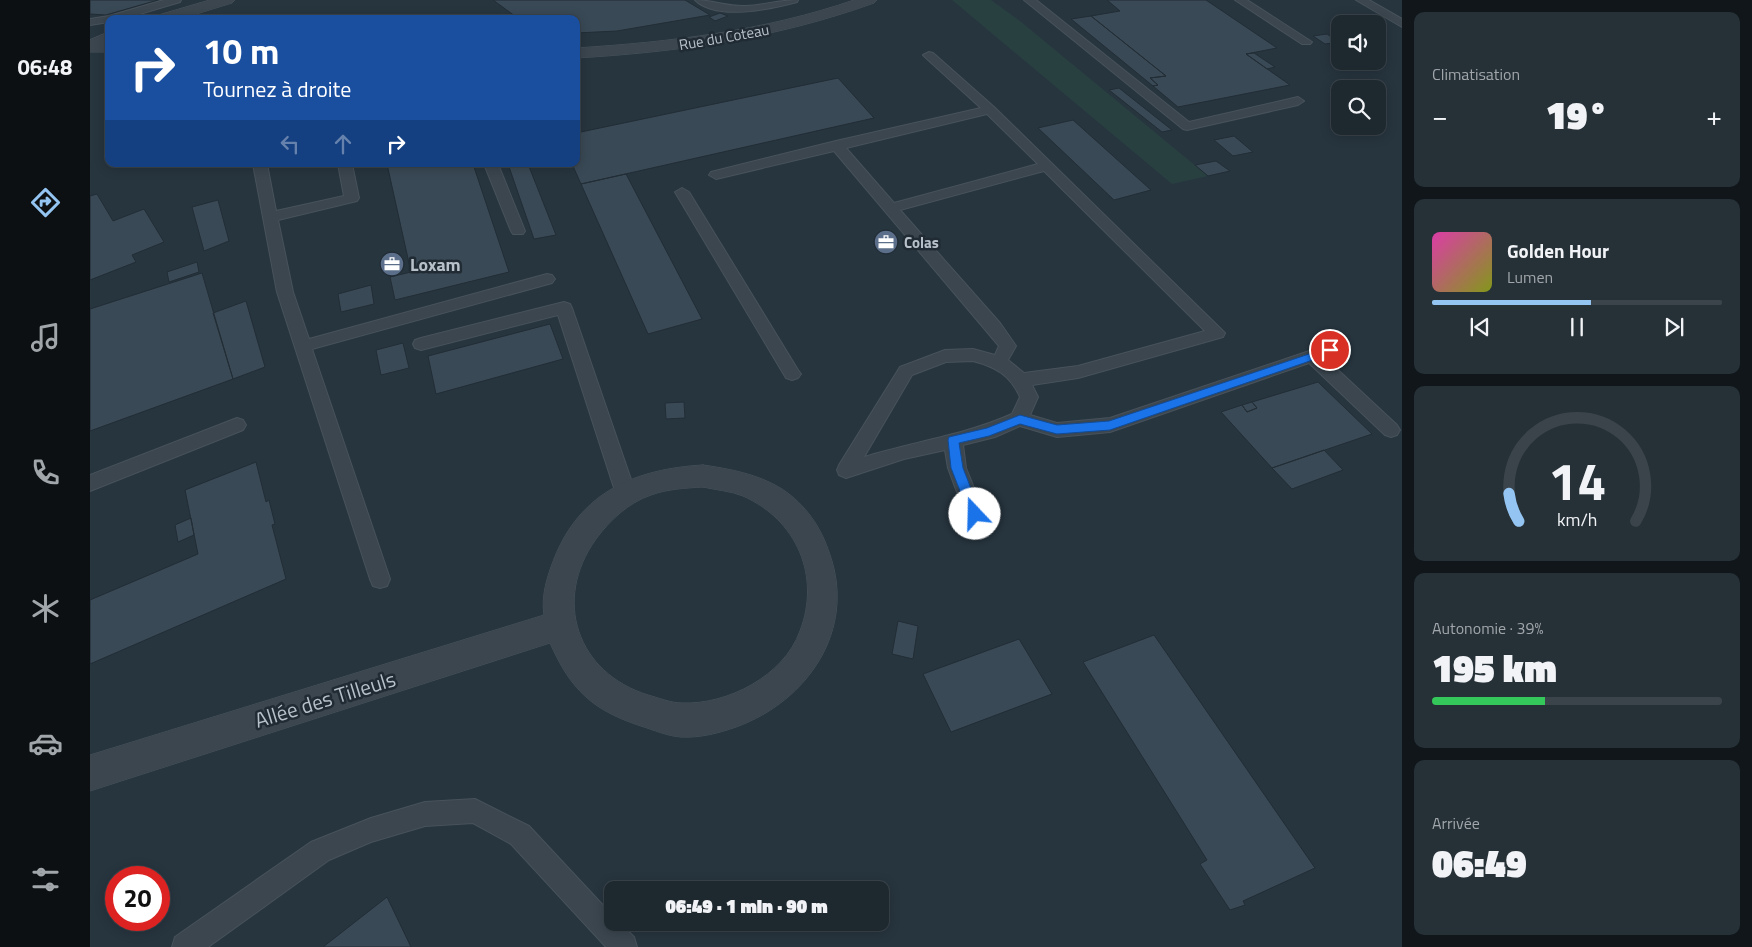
<!DOCTYPE html>
<html lang="fr">
<head>
<meta charset="utf-8">
<style>
  :root { --surface:#1d282f; --page:#253037; --text:#f1f3f6; --muted:#a0a6aa; --line:#3b444b; --accent:#94c5f2 }
  body { margin:0; font-family:"Titillium Web",sans-serif; background:var(--page); color:var(--text); height:100vh; display:flex; flex-direction:column; font-size:19px; white-space:nowrap }
  * { box-sizing:border-box; margin:0 }
  p { font-size:16px; color:var(--muted) }
  .icon { flex:none; width:28px; height:28px; fill:none; stroke:currentColor; stroke-width:2; stroke-linecap:round; stroke-linejoin:round }
  .map { position:relative; flex:1; overflow:hidden }
  .panel { display:flex; flex-direction:column; gap:12px; padding:12px; background:#10161a; width:350px }
  .panel>* { flex:none }
  .hud { position:absolute; left:15px; top:15px; width:475px; height:152px; border-radius:10px; box-shadow:0 2px 12px #0003,0 0 0 1px var(--line); background:#1a4fa0; color:#fff; overflow:hidden }
  .controls { position:absolute; left:1241px; top:15px; display:grid; gap:10px }
  .controls a { display:grid; place-items:center; width:55px; height:55px; border-radius:10px; background:var(--surface); box-shadow:0 2px 12px #0003,0 0 0 1px var(--line); font-size:25px }
  .speed { position:absolute; left:15px; top:866px; display:flex; gap:10px; font-size:25px; font-weight:700; text-align:center }
  .speed>* { display:grid; place-content:center; width:65px; height:65px; border-radius:50%; background:var(--surface); box-shadow:0 2px 12px #0003,0 0 0 1px var(--line); line-height:1 }
  .speed .limit { border:8px solid #d22; background:#fff; color:#111 }
  .pin { position:absolute; display:grid; place-items:center; width:42px; height:42px; color:#fff; margin:-21px; border:2px solid #fff; border-radius:50%; box-shadow:0 1px 5px #0007 }
  .me { position:absolute; width:55px; margin:-28px; rotate:339deg; stroke-linejoin:round; filter:drop-shadow(0 0 4px #0008) }
  .turn { display:flex; align-items:center; gap:18px; height:105px; padding:0 15px; font-size:22px }
  .turn .icon { width:65px; height:65px; stroke-width:2.5 }
  .turn b { display:block; font-size:35px; line-height:42px }
  .lanes { display:flex; align-items:center; height:48px; padding:0 15px; background:#0003; justify-content:center; gap:25px; direction:ltr }
  .lanes .off { opacity:.35 }
  .big { font-size:38px; font-weight:800; line-height:1.1 }
  .panel .card { flex:1; display:flex; flex-direction:column; justify-content:center; gap:8px; min-width:0; padding:0 18px; border-radius:10px; background:var(--page) }
  .panel .dial { align-items:center; gap:0 }
  .dial svg { height:130px; overflow:visible; fill:none; stroke:var(--line); stroke-width:7; stroke-linecap:round; text-anchor:middle }
  .dial text { fill:var(--text); stroke:none }
  .song { display:flex; align-items:center; gap:15px }
  .cover { width:60px; height:60px; border-radius:8px; background:linear-gradient(135deg,hsl(320 70% 55%),hsl(70 70% 35%)) }
  .played { height:5px; border-radius:2px; background:linear-gradient(90deg,var(--accent) 55%,var(--line) 55%) }
  .keys { display:flex; justify-content:space-around; direction:ltr }
  .heat { display:flex; justify-content:space-between; align-items:center; font-size:28px; direction:ltr }
  .charge { height:8px; border-radius:4px; background:linear-gradient(90deg,#34c759 39%,var(--line) 0) }
  .trip { position:absolute; left:514px; top:881px; width:285px; height:50px; border-radius:10px; background:var(--surface); box-shadow:0 2px 12px #0003,0 0 0 1px var(--line); font-weight:800; line-height:50px; text-align:center }
  main { display:flex; flex:1; min-height:0 }
  .menu { display:flex; flex-direction:column; width:90px; justify-content:space-around; align-items:center; background:#0c1013; color:var(--muted) }
  .menu .icon { width:35px; height:35px }
  .menu .on { color:var(--accent) }
  .menu b { font-size:22px; color:var(--text) }
  .map>svg:first-child { display:block }
  .green { fill:#294040 }
  .building { fill:#394955; stroke:#222d36 }
  .lines { fill:none; stroke-linecap:round; stroke-linejoin:round }
  .service-casing { stroke:#48525b; stroke-width:2 }
  .minor-casing { stroke:#48525b; stroke-width:1 }
  .tertiary-casing { stroke:#48525b; stroke-width:1 }
  .service { fill:#3b464f; fill-rule:evenodd }
  .minor { fill:#3b464f; fill-rule:evenodd }
  .tertiary { fill:#3b464f; fill-rule:evenodd }
  .route { fill:#1a73e8; stroke:#114b97 }
  .labels { text-anchor:middle; dominant-baseline:central; stroke-width:5; stroke-linejoin:round; paint-order:stroke }
  .far-street-label { font-size:15px; fill:#b8c1ca; stroke:#202b34 }
  .far-poi-label { font-size:15px; font-weight:bold; fill:#b8c1ca; stroke:#202b34; text-anchor:start }
  .poi-label { font-size:18px; font-weight:bold; fill:#b8c1ca; stroke:#202b34; text-anchor:start }
  .near-street-label { font-size:21px; fill:#b8c1ca; stroke:#202b34 }
</style>
</head>
<body>
<main>
<nav class="menu">
<b>06:48</b>
<svg class="icon on" aria-label="directions" viewBox="0 0 24 24"><path d="M12 3l9 9-9 9-9-9zM9 14v-3h6M13 9l2 2-2 2"/></svg>
<svg class="icon" aria-label="music" viewBox="0 0 24 24"><path d="M9 18V5l10-2v13"/><circle cx="6" cy="18" r="3"/><circle cx="16" cy="16" r="3"/></svg>
<svg class="icon" aria-label="phone" viewBox="0 0 24 24"><path d="M5 4h4l2 5-3 2q2 4 5 5l2-3 5 2v4C11 20 4 13 5 4z"/></svg>
<svg class="icon" aria-label="climate" viewBox="0 0 24 24"><path d="M12 3v18M4 7l16 10M4 17L20 7"/></svg>
<svg class="icon" aria-label="car" viewBox="0 0 24 24"><path d="M5 17H2v-5l4-1 3-4h7l3 4 3 1v5h-3M9 17h6M6 11h13"/><circle cx="7" cy="17" r="2"/><circle cx="17" cy="17" r="2"/></svg>
<svg class="icon" aria-label="filters" viewBox="0 0 24 24"><path d="M4 7h16M4 17h16"/><circle cx="9" cy="7" r="2"/><circle cx="15" cy="17" r="2"/></svg>
</nav>
<div class="map">
<svg width="1312" height="947" viewBox="0 0 1312 947">
  <rect width="100%" height="100%" fill="#27353f"/>
  <path class="green" d="M862,0H901L930,21L1118,176L1082,184Z"/>
  <path class="building" d="M0,0H68L16,15L0,14Z
    M403,0H595L620,15L527,31L486,33V19H429Z
    M1017,0H1116L1187,48L1156,54L1200,85L1088,107L1063,86L1068,85L1060,78L1076,76L1001,16L1030,11Z
    M630,13L638,16L625,21L619,17Z
    M1001,16L1076,76L1060,78L1068,85L1063,86L981,19Z
    M1237,34L1249,42L1235,44L1223,36Z
    M1164,53L1185,67L1177,69L1156,54Z
    M748,78L784,118L491,184L482,164H486V133Z
    M1029,88L1082,130L1072,132L1019,90Z
    M983,120L1061,190L1024,200L948,128Z
    M1144,136L1163,152L1143,156L1124,140Z
    M1126,161L1140,171L1118,176L1105,165Z
    M297,164H383L419,272L305,300L300,277L321,272Z
    M418,164H438L466,235L444,239Z
    M536,174L612,319L558,334L491,184Z
    M7,194L23,221L54,209L74,242L42,255L46,262L0,280V196Z
    M128,200L139,241L114,251L102,207Z
    M107,262L109,272L79,282L77,272Z
    M112,273L143,379L0,431V309Z
    M281,285L284,304L251,312L248,294Z
    M156,301L175,367L143,379L123,313Z
    M460,324L473,359L346,394L338,356Z
    M313,343L319,368L291,375L286,350Z
    M1228,382L1282,434L1182,468L1131,412L1152,405L1157,412L1167,408L1162,402Z
    M594,402L595,418L576,419L575,403Z
    M1162,402L1167,408L1157,412L1152,405Z
    M1234,450L1253,470L1202,489L1182,468Z
    M166,462L176,502L179,500L185,524L182,525L196,579L0,664V600L108,554L95,490Z
    M101,518L104,535L88,542L85,525Z
    M808,621L828,626L823,659L802,654Z
    M1064,635L1225,868L1153,901L1155,905L1140,910L1110,864L1117,860L993,662Z
    M929,639L962,694L861,732L833,674Z
    M297,897L321,947H233Z"/>
  <g class="lines">
    <g class="service-casing">
      <path id="service" d="M74,0H91L90,2L33,19H19V22L0,25V19L19,16Z
        M605,0C622,0 638,7 656,6C674,5 691,0 708,0L707,2C681,9 626,21 605,0Z
        M934,0H946L1099,122L1208,97L1214,101L1208,105L1097,130L1093,129Z
        M1145,0H1157L1222,42L1220,44H1212Z
        M1266,0H1279L1312,19V27Z
        M839,52L843,53L904,107L1135,333L1133,337L988,378L942,385L948,397L940,415L967,423L1020,418L1240,344L1246,346L1248,350L1246,354L1235,358L1307,425L1310,430L1307,435L1301,437L1295,435L1219,363L1020,432L967,437L930,426L905,437L873,445L876,468L901,530L898,536L891,539L884,536L881,530L858,468L855,450L814,459L756,478L749,475L747,470L749,465L810,367L855,350L883,349L905,355L909,346L744,151L626,179L619,175L621,172L746,141L891,108L835,57L833,55ZM897,114L948,164L804,203L756,148ZM954,171L1115,331L988,366L934,373L918,360L926,346L910,323L810,210ZM883,361C906,367 920,375 930,397L922,414C875,435 823,442 774,457L822,375L856,362Z
        M163,164H177L186,211L254,196L248,164H262L269,198L267,201L188,220L203,292L219,339L457,274L462,275L465,279L462,283L222,349L300,579L297,586L290,588L283,586L280,579L187,292Z
        M394,164H408L435,231L433,234H423L421,231Z
        M592,188L599,192L708,370L711,374L708,378L702,380L696,378L585,192Z
        M474,302L480,304L482,308L546,494L543,500L536,502L529,500L526,494L468,315L331,350L325,348L323,344L325,340L331,338Z
        M147,418L153,420L156,425L153,430L0,491V475Z
        M385,799L439,826L522,915V922H529L544,937L547,947H516L421,844L383,823L335,826L281,842L239,860L118,947H82L85,937L221,842L281,818L335,802Z"/>
    </g>
    <g class="minor-casing">
      <path id="minor" d="M120,0H145L142,3L90,19H64L66,16Z
        M19,32V43L0,51V40Z
        M613,465C640,469 668,474 692,489C716,505 731,527 740,555C766,630 718,701 646,727C629,733 610,738 591,737C577,736 564,730 551,726C502,710 481,690 460,643L0,791V755L454,615C451,596 457,577 464,559C490,492 545,469 613,465ZM613,487C626,490 641,491 653,496C707,520 731,576 710,631C694,676 637,705 592,703C581,703 569,698 558,695C487,673 462,600 506,539C520,520 538,503 561,495C577,489 596,488 613,487Z"/>
    </g>
    <g class="tertiary-casing">
      <path id="tertiary" d="M764,0H787L784,3C687,38 589,52 486,58V48C581,42 674,31 764,0Z
        M0,42H19V52H0Z"/>
    </g>
    <use href="#service" class="service"/>
    <use href="#minor" class="minor"/>
    <use href="#tertiary" class="tertiary"/>
  </g>
  <path class="route" d="M1240,347L1243,348V353L1020,430L967,434L930,424L899,436L869,443L873,468L891,514L889,518H881L879,514L861,468L858,440L859,437L897,428L930,415L967,425L1019,421Z"/>
  <defs>
    <g id="office-disc" transform="scale(1.25)"><circle r="9.5" fill="#5c6f8a" stroke="#202b34"/><path d="M-6-3h4V-5.5h4V-3h4V5H-6ZM-1-4.5V-3h2v-1.5ZM-6 0V1H6V0Z" fill="#fff"/></g>
  </defs>
  <g fill-rule="evenodd">
    <use href="#office-disc" x="796" y="242"/>
    <use href="#office-disc" x="302" y="264"/>
  </g>
  <g class="labels">
    <g class="far-street-label">
      <text transform="translate(634 37) rotate(-10)">Rue du Coteau</text>
    </g>
    <g class="far-poi-label">
      <text x="814" y="242">Colas</text>
    </g>
    <g class="poi-label">
      <text x="320" y="264">Loxam</text>
    </g>
    <g class="near-street-label">
      <text transform="translate(235 699) rotate(-17)">Allée des Tilleuls</text>
    </g>
  </g>
</svg>
<div class="controls">
<a><svg class="icon" aria-label="sound" viewBox="0 0 24 24"><path d="M4 9h4l5-4v14l-5-4H4zM17 9q2 3 0 6"/></svg></a>
<a><svg class="icon" aria-label="search" viewBox="0 0 24 24"><circle cx="10" cy="10" r="6"/><path d="M15 15l6 6"/></svg></a>
</div>
<div class="speed"><div class="limit">20</div></div>
<div class="pin" style="left:1240px;top:350px;background:#d93025"><svg class="icon" aria-label="arrive" viewBox="0 0 24 24"><path d="M6 21V4h12l-3 4 3 4H6"/></svg></div>
<svg class="me" style="left:885px;top:514px" viewBox="-20 -20 40 40"><circle r="19" fill="#fff"/><path d="M0-13L10 11 0 6-10 11z" fill="#1a73e8"/></svg>
<div class="trip">06:49 · 1 min · 90 m</div>
<div class="hud">
<div class="turn"><svg class="icon" aria-label="right" viewBox="0 0 24 24"><path d="M7 20v-9h11M14 6l5 5-5 5"/></svg><div><b>10 m</b>Tournez à droite</div></div>
<div class="lanes"><svg class="icon off" aria-label="left" viewBox="0 0 24 24"><path d="M17 20v-9H6M10 6l-5 5 5 5"/></svg><svg class="icon off" aria-label="ahead" viewBox="0 0 24 24"><path d="M12 20V5M6 11l6-6 6 6"/></svg><svg class="icon" aria-label="right" viewBox="0 0 24 24"><path d="M7 20v-9h11M14 6l5 5-5 5"/></svg></div>
</div>
</div>
<section class="panel">
<div class="card"><p>Climatisation</p>
<div class="heat"><a>−</a><b class="big">19°</b><a>+</a></div>
</div>
<div class="card">
<div class="song"><i class="cover"></i><div><b>Golden Hour</b><p>Lumen</p></div></div>
<div class="played"></div>
<div class="keys"><svg class="icon" aria-label="previous" viewBox="0 0 24 24"><path d="M18 5L8 12l10 7zM5 5v14"/></svg><svg class="icon" aria-label="pause" viewBox="0 0 24 24"><path d="M8 5v14M16 5v14"/></svg><svg class="icon" aria-label="next" viewBox="0 0 24 24"><path d="M6 5l10 7-10 7zM19 5v14"/></svg></div>
</div>
<div class="card dial"><svg viewBox="0 0 100 80">
<path d="M14 69A42 42 0 1 1 86 69"/>
<path d="M14 69A42 42 0 0 1 8 52" stroke="#94c5f2"/>
<text x="50" y="56" font-size="32" font-weight="700">14</text>
<text x="50" y="72" font-size="11">km/h</text>
</svg></div>
<div class="card"><p>Autonomie · 39%</p><b class="big">195 km</b><div class="charge"></div></div>
<div class="card"><p>Arrivée</p><b class="big">06:49</b></div>
</section>
</main>
</body>
</html>
